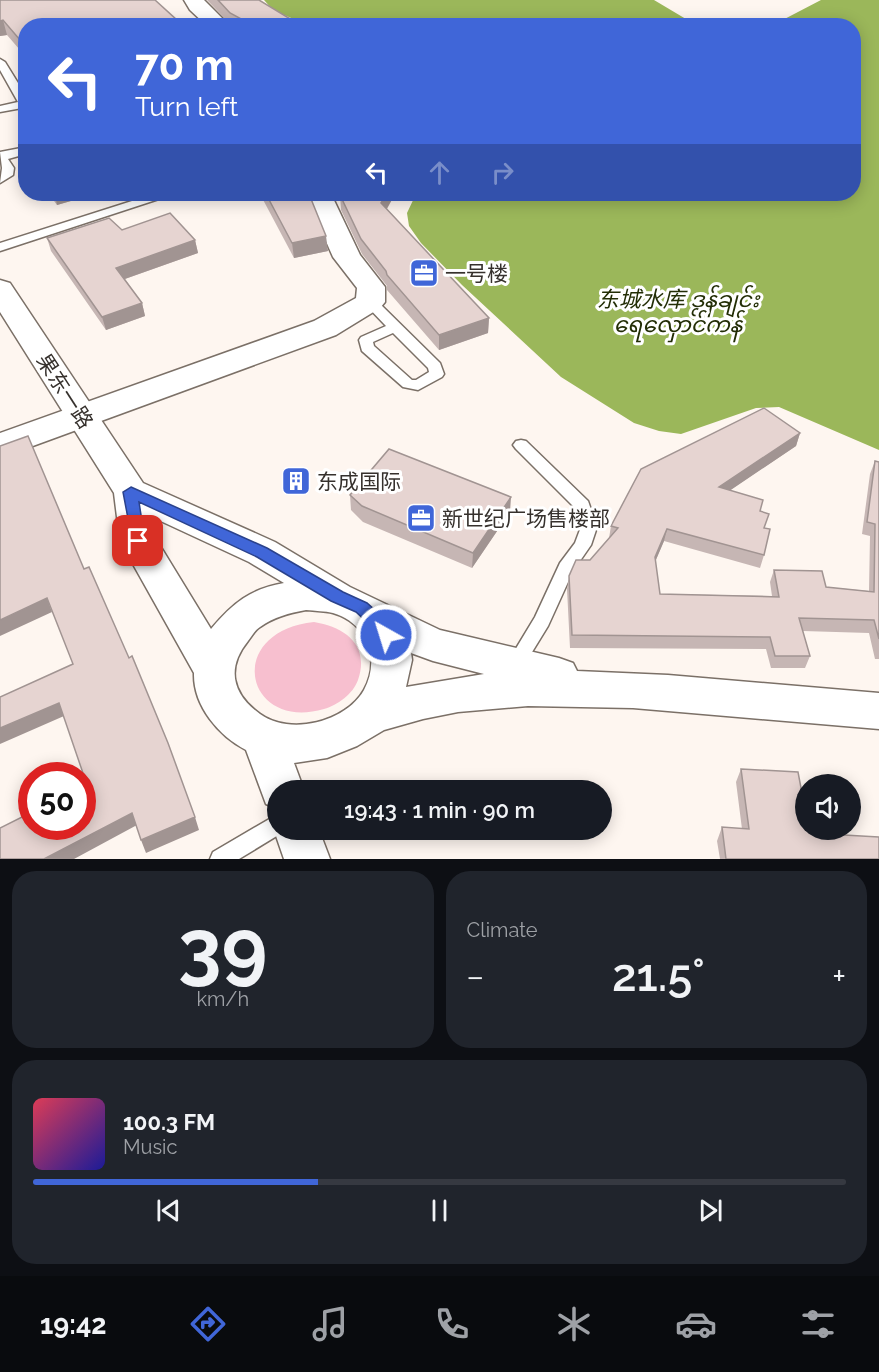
<!DOCTYPE html>
<html lang="en">
<head>
<meta charset="utf-8">
<style>
  :root { --surface:#171b24; --page:#20242c; --text:#f1f3f6; --muted:#9ea1a6; --line:#363941; --accent:#4066d8 }
  body { margin:0; font-family:Raleway,"Noto Sans SC","Noto Sans Myanmar",sans-serif; background:var(--page); color:var(--text); height:100vh; display:flex; flex-direction:column; font-size:22px; white-space:nowrap }
  * { box-sizing:border-box; margin:0 }
  p { font-size:20px; color:var(--muted) }
  .icon { flex:none; width:33px; height:33px; fill:none; stroke:currentColor; stroke-width:2; stroke-linecap:round; stroke-linejoin:round }
  .map { position:relative; height:859px; overflow:hidden }
  .panel { display:flex; flex-direction:column; gap:12px; padding:12px; background:#0d0f14; flex:1 }
  .panel>* { flex:none }
  .hud { position:absolute; left:18px; top:18px; width:843px; height:183px; border-radius:24px; box-shadow:0 3px 15px #0003; background:#4066d8; color:#fff; overflow:hidden }
  .buttons { position:absolute; left:795px; top:774px; display:grid; gap:12px }
  .buttons a { display:grid; place-items:center; width:66px; height:66px; border-radius:50%; background:var(--surface); box-shadow:0 3px 15px #0003; font-size:30px }
  .speed { position:absolute; left:18px; top:762px; display:flex; gap:12px; font-size:30px; font-weight:700; text-align:center }
  .speed>* { display:grid; place-content:center; width:78px; height:78px; border-radius:50%; background:var(--surface); box-shadow:0 3px 15px #0003; line-height:1 }
  .speed .limit { border:9px solid #d22; background:#fff; color:#111 }
  .pin { position:absolute; display:grid; place-items:center; width:51px; height:51px; color:#fff; margin:-26px; border-radius:12px; box-shadow:0 3px 9px #0006 }
  .me { position:absolute; width:66px; margin:-33px; rotate:321deg; stroke-linejoin:round; filter:drop-shadow(0 0 4px #0008) }
  .turn { display:flex; align-items:center; gap:21px; height:126px; padding:0 18px; font-size:27px }
  .turn .icon { width:78px; height:78px; stroke-width:2.5 }
  .turn b { display:block; font-size:42px; line-height:51px }
  .lanes { display:flex; align-items:center; height:57px; padding:0 18px; background:#0003; justify-content:center; gap:30px; direction:ltr }
  .lanes .off { opacity:.35 }
  .big { font-size:45px; font-weight:600; line-height:1.1 }
  .panel .card { flex:1; display:flex; flex-direction:column; justify-content:center; gap:9px; min-width:0; padding:0 21px; border-radius:24px; background:var(--page) }
  .panel .dial { align-items:center; gap:0 }
  .dial b { font-size:78px; line-height:1 }
  .song { display:flex; align-items:center; gap:18px }
  .cover { width:72px; height:72px; border-radius:9px; background:linear-gradient(135deg,hsl(350 70% 55%),hsl(240 70% 35%)) }
  .played { height:6px; border-radius:3px; background:linear-gradient(90deg,var(--accent) 35%,var(--line) 35%) }
  .keys { display:flex; justify-content:space-around; direction:ltr }
  .heat { display:flex; justify-content:space-between; align-items:center; font-size:33px; direction:ltr }
  .panel .tiles { flex:1; display:grid; gap:12px; grid-template-columns:1fr 1fr }
  .card:last-child { grid-column:span 2 }
  .trip { position:absolute; left:267px; top:780px; width:345px; height:60px; border-radius:30px; background:var(--surface); box-shadow:0 3px 15px #0003; font-weight:600; line-height:60px; text-align:center }
  .menu { display:flex; height:96px; justify-content:space-around; align-items:center; background:#090b0e; color:var(--muted) }
  .menu .icon { width:42px; height:42px }
  .menu .active { color:var(--accent) }
  .menu b { font-size:27px; color:var(--text) }
  .map>svg:first-child { display:block }
  .green { fill:#f7bfcf }
  .water { fill:#9bb75a }
  .lines { fill:none; stroke-linecap:round; stroke-linejoin:round }
  .service-casing { stroke:#7b7067; stroke-width:3 }
  .tertiary-casing { stroke:#7b7067; stroke-width:3 }
  .secondary-casing { stroke:#7b7067; stroke-width:3 }
  .service { fill:#fff; fill-rule:evenodd }
  .tertiary { fill:#fff; fill-rule:evenodd }
  .secondary { fill:#fff; fill-rule:evenodd }
  .wall { fill:#c6b6b4 }
  .shaded-wall { fill:#a19492 }
  .building { fill:#e6d4d1; stroke:#a19492; stroke-width:1.5 }
  .route { fill:#4066d8; stroke:#2a428c; stroke-width:1.5 }
  .labels { text-anchor:middle; dominant-baseline:central; stroke-width:6; stroke-linejoin:round; paint-order:stroke }
  .poi-label { font-size:21px; fill:#36312d; stroke:#fff; text-anchor:start }
  .street-label { font-size:21px; fill:#36312d; stroke:#fff }
  .water-label { font-size:22px; font-style:italic; fill:#232e06; stroke:#fff }
</style>
</head>
<body>
<div class="map">
<svg width="879" height="859" viewBox="0 0 879 859">
  <rect width="100%" height="100%" fill="#fef6f0"/>
  <path class="green" d="M314,622C345,627 370,645 358,680C353,694 338,705 324,709C245,732 223,632 314,622Z"/>
  <path class="water" d="M264,0H654L696,25H307L273,10Z
    M821,0H879V450L779,407L756,408L681,434L659,431L634,423L561,377L462,285L421,243L409,226L407,213L416,194H854V26L773,25Z"/>
  <g class="lines">
    <g class="service-casing">
      <path id="service" d="M0,59L5,62L26,96V109L22,108L0,112V106L18,102L0,70Z
        M26,147V154L8,159L14,168L13,175L0,183L2,168L0,152Z
        M154,194H170L168,196L0,251V243Z
        M370,298L375,299L440,363L444,374L442,377L418,390L403,387L362,351L359,340L361,337L386,326L363,302ZM393,333L428,368L429,372L416,380H412L374,346L373,342Z
        M521,440L526,441L588,501L597,527L591,545L573,571L548,626L521,670L515,673L509,670L506,665L535,617L560,563L575,543L581,527L575,508L516,449L513,445L516,441Z
        M278,814V830L285,831L239,859H210L213,852Z"/>
    </g>
    <g class="tertiary-casing">
      <path id="tertiary" d="M184,0H204L230,26H207L190,10Z
        M305,194H331L360,255L385,287V302L380,308L336,335L0,458V433L314,321L356,298L357,288L333,257Z"/>
    </g>
    <g class="secondary-casing">
      <path id="secondary" d="M0,280L10,283L143,483L275,542L350,587L440,630L559,658L573,663L577,671L668,675L879,693V729L633,708L528,706L458,712L423,719L384,730L357,746L327,758L294,763L304,790H278V809L266,804L246,750C219,736 193,706 194,673L120,541L114,493L0,312ZM152,517L249,562L284,583C250,589 233,603 211,629L156,539ZM306,610C315,611 325,611 333,613C367,623 381,659 364,690C346,722 290,736 260,714C232,694 226,668 248,641C252,636 255,630 260,627C274,617 289,613 306,610ZM411,653L433,661L484,674L406,687L412,660Z
        M278,823V830H319L330,859H284L274,830Z"/>
    </g>
    <use href="#service" class="service"/>
    <use href="#tertiary" class="tertiary"/>
    <use href="#secondary" class="secondary"/>
  </g>
  <path class="wall" d="M0,0L178,21L179,26H26V57L7,35L0,36Z
    M207,0H259L302,26H232Z
    M49,194H95L57,205Z
    M260,194H309L328,251L294,258Z
    M395,194L387,209L489,318L488,333L439,350L387,290V286L362,254L341,210L340,195Z
    M47,238L195,240L198,253L125,279L142,303L145,316L106,330L51,251Z
    M800,433L796,446L730,490L760,511L765,528L764,555L760,568L664,541L655,562L660,594L772,596L770,582L774,570L826,587L869,591L870,536L862,534L870,474L875,461L879,462V659H875L869,633L803,631L810,656L805,668H771L766,649L570,648L567,589L569,576L590,560L609,538L611,526Z
    M350,495L510,512L472,568L363,522L351,510Z
    M741,769L809,833L879,859H720L717,841L722,827L742,829L736,782Z"/>
  <path class="shaded-wall" d="M3,20L7,35L0,36V21Z
    M178,21L179,26H167V24Z
    M59,194H95L57,205L55,195Z
    M387,194H395L382,217L381,203Z
    M326,236L328,251L294,258L292,243Z
    M195,240L198,253L119,281L116,268Z
    M142,303L145,316L106,330L102,317Z
    M489,318L488,333L439,350V335Z
    M800,433L796,446L716,500L719,487Z
    M511,497L510,512L472,568L473,553Z
    M667,529L664,541L652,569L655,557Z
    M47,598L52,612L0,636V620Z
    M59,703L64,716L0,744V728Z
    M132,813L137,825L74,859H44Z
    M195,817L199,830L146,853L141,840Z"/>
  <path class="building" d="M0,0H155L178,21L167,24L169,26H26V47L3,20L0,21Z
    M218,0H259L302,26H254L230,13Z
    M266,194H309L326,236L292,243Z
    M341,194H387L381,203L489,318L439,335L387,275L386,271L361,239L340,195Z
    M170,213L195,240L116,268L142,303L102,317L47,238L109,218L122,230Z
    M764,408L800,433L719,487L763,500L760,511L769,514L764,528L770,529L764,555L667,529L655,557L660,594L779,597L774,570L822,571L826,587L874,592L875,524L867,522L875,461L879,462V639L874,620L799,618L810,656H775L770,637L572,635L569,576L576,560H590L618,528L611,526L641,469Z
    M28,436L84,569L89,567L129,658L132,656L168,743L195,817L141,840L132,813L44,859H0V828L32,812V826H82V786L84,785L83,780L85,779L59,703L0,728V697L73,664L47,598L0,620V446Z
    M389,449L511,497L473,553L362,506L350,495Z
    M741,769L798,772L806,814V830H808L809,833L879,837V859H726L722,827L749,829Z"/>
  <path class="route" d="M131,487L267,548L343,592L367,603L386,620L394,635L391,640L386,642L380,640L374,629L356,612L331,601L257,557L139,502L145,541L143,545H133L123,492Z"/>
  <defs>
    <g id="office-square" transform="scale(1.5)"><rect x="-9" y="-9" width="18" height="18" rx="4" fill="#4066d8" stroke="#fff"/><path d="M-6-3h4V-5.5h4V-3h4V5H-6ZM-1-4.5V-3h2v-1.5ZM-6 0V1H6V0Z" fill="#fff"/></g>
    <g id="building-square" transform="scale(1.5)"><rect x="-9" y="-9" width="18" height="18" rx="4" fill="#4066d8" stroke="#fff"/><path d="M-4-6H4V6H1V3H-1V6H-4ZM-2.5-4.3h1.7v1.8h-1.7ZM.8-4.3h1.7v1.8H.8ZM-2.5-1h1.7V.8h-1.7ZM.8-1h1.7V.8H.8Z" fill="#fff"/></g>
  </defs>
  <g fill-rule="evenodd">
    <use href="#office-square" x="424" y="273"/>
    <use href="#building-square" x="296" y="481"/>
    <use href="#office-square" x="421" y="518"/>
  </g>
  <g class="labels">
    <g class="poi-label">
      <text x="445" y="273">一号楼</text>
      <text x="317" y="481">东成国际</text>
      <text x="442" y="518">新世纪广场售楼部</text>
    </g>
    <g class="street-label">
      <text transform="translate(65 391) rotate(57)">果东一路</text>
    </g>
    <g class="water-label">
      <text x="678" y="299">东城水库 ဒွန်ချင်း<tspan x="678" dy="25">ရေလှောင်ကန်</tspan></text>
    </g>
  </g>
</svg>
<div class="buttons">
<a><svg class="icon" aria-label="sound" viewBox="0 0 24 24"><path d="M4 9h4l5-4v14l-5-4H4zM17 9q2 3 0 6"/></svg></a>
</div>
<div class="speed"><div class="limit">50</div></div>
<div class="pin" style="left:138px;top:541px;background:#d93025"><svg class="icon" aria-label="arrive" viewBox="0 0 24 24"><path d="M6 21V4h12l-3 4 3 4H6"/></svg></div>
<svg class="me" style="left:386px;top:635px" viewBox="-20 -20 40 40"><circle r="17" fill="#4066d8" stroke="#fff" stroke-width="3"/><path d="M0-11L8 9 0 5-8 9z" fill="#fff"/></svg>
<div class="trip">19:43 · 1 min · 90 m</div>
<div class="hud">
<div class="turn"><svg class="icon" aria-label="left" viewBox="0 0 24 24"><path d="M17 20v-9H6M10 6l-5 5 5 5"/></svg><div><b>70 m</b>Turn left</div></div>
<div class="lanes"><svg class="icon" aria-label="left" viewBox="0 0 24 24"><path d="M17 20v-9H6M10 6l-5 5 5 5"/></svg><svg class="icon off" aria-label="ahead" viewBox="0 0 24 24"><path d="M12 20V5M6 11l6-6 6 6"/></svg><svg class="icon off" aria-label="right" viewBox="0 0 24 24"><path d="M7 20v-9h11M14 6l5 5-5 5"/></svg></div>
</div>
</div>
<section class="panel">
<div class="tiles">
<div class="card dial"><b>39</b><p>km/h</p></div>
<div class="card"><p>Climate</p>
<div class="heat"><a>−</a><b class="big">21.5°</b><a>+</a></div>
</div>
<div class="card">
<div class="song"><i class="cover"></i><div><b>100.3 FM</b><p>Music</p></div></div>
<div class="played"></div>
<div class="keys"><svg class="icon" aria-label="previous" viewBox="0 0 24 24"><path d="M18 5L8 12l10 7zM5 5v14"/></svg><svg class="icon" aria-label="pause" viewBox="0 0 24 24"><path d="M8 5v14M16 5v14"/></svg><svg class="icon" aria-label="next" viewBox="0 0 24 24"><path d="M6 5l10 7-10 7zM19 5v14"/></svg></div>
</div>
</div>
</section>
<nav class="menu">
<b>19:42</b>
<svg class="icon active" aria-label="directions" viewBox="0 0 24 24"><path d="M12 3l9 9-9 9-9-9zM9 14v-3h6M13 9l2 2-2 2"/></svg>
<svg class="icon" aria-label="music" viewBox="0 0 24 24"><path d="M9 18V5l10-2v13"/><circle cx="6" cy="18" r="3"/><circle cx="16" cy="16" r="3"/></svg>
<svg class="icon" aria-label="phone" viewBox="0 0 24 24"><path d="M5 4h4l2 5-3 2q2 4 5 5l2-3 5 2v4C11 20 4 13 5 4z"/></svg>
<svg class="icon" aria-label="climate" viewBox="0 0 24 24"><path d="M12 3v18M4 7l16 10M4 17L20 7"/></svg>
<svg class="icon" aria-label="car" viewBox="0 0 24 24"><path d="M5 17H2v-5l4-1 3-4h7l3 4 3 1v5h-3M9 17h6M6 11h13"/><circle cx="7" cy="17" r="2"/><circle cx="17" cy="17" r="2"/></svg>
<svg class="icon" aria-label="filters" viewBox="0 0 24 24"><path d="M4 7h16M4 17h16"/><circle cx="9" cy="7" r="2"/><circle cx="15" cy="17" r="2"/></svg>
</nav>
</body>
</html>
